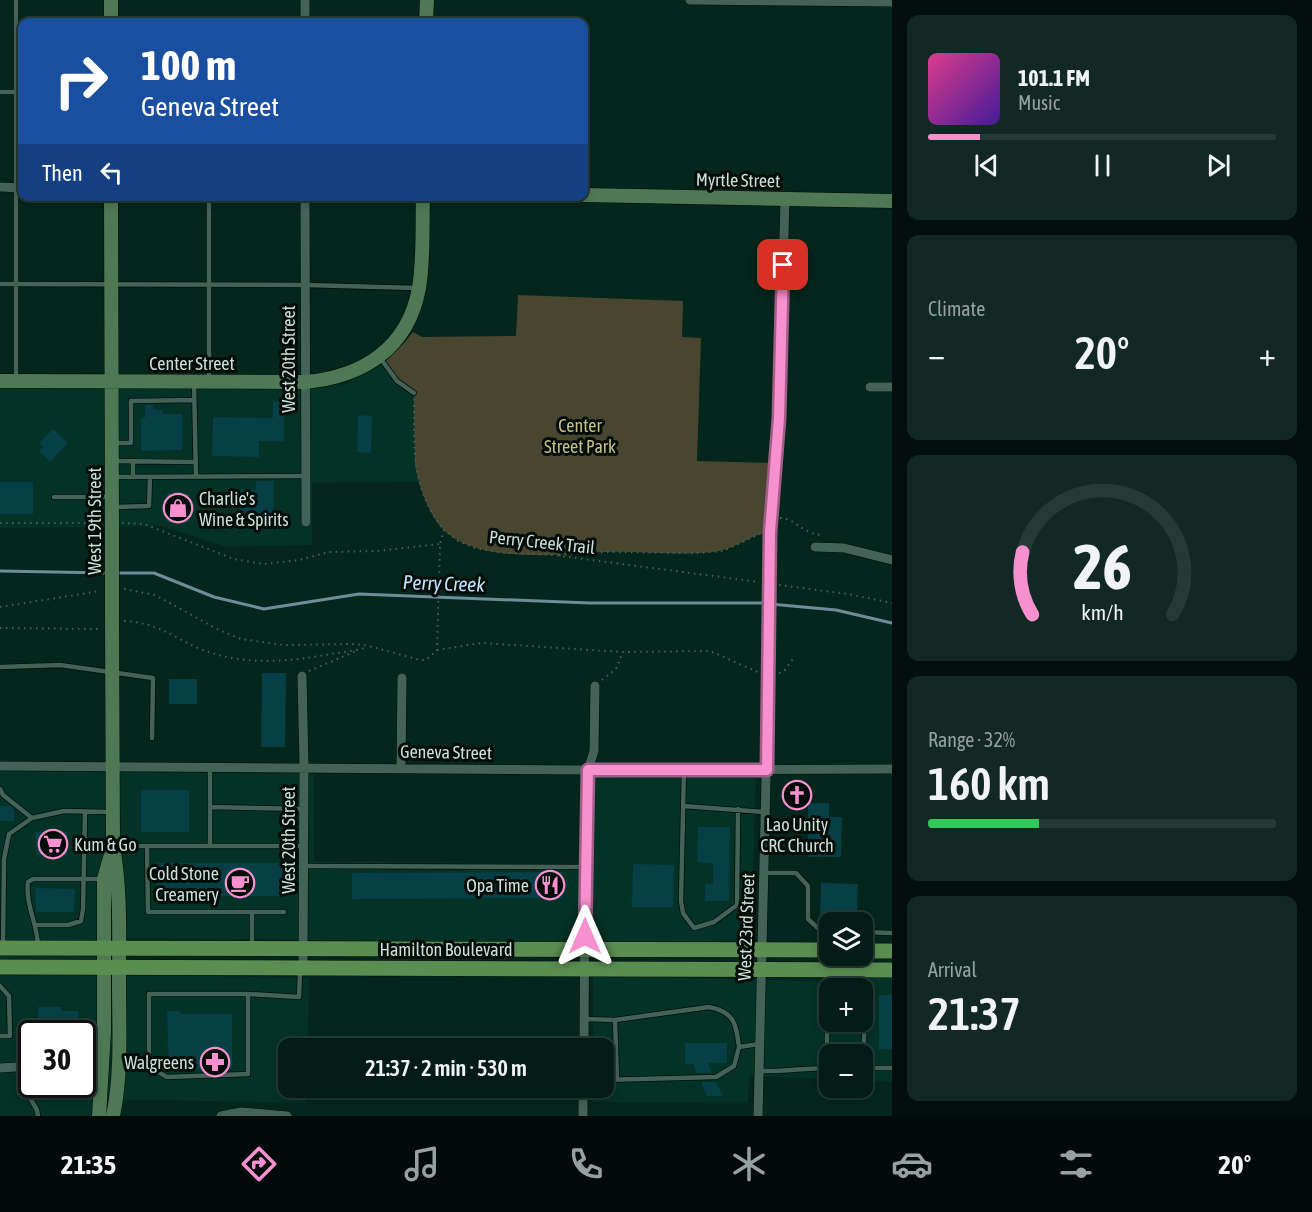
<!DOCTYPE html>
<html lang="en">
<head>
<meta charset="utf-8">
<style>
  :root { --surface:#041c16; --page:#122923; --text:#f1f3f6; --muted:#97a1a1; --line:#253a35; --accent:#f790ce }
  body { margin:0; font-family:"Asap Condensed",sans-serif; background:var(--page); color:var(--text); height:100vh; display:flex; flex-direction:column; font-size:22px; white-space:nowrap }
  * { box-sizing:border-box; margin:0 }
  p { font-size:20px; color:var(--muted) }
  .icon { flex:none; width:33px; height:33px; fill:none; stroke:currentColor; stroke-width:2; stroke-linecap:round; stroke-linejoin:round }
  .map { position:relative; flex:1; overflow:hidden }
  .sheet { display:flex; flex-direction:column; gap:15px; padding:15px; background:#020f0c; width:420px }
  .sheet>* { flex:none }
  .guide { position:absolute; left:18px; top:18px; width:570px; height:183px; border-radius:12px; box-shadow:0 3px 9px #0003,0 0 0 2px var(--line); background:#1a4fa0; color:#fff; overflow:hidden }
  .controls { position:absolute; left:819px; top:912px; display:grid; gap:12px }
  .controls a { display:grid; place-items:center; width:54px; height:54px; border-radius:12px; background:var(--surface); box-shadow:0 3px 9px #0003,0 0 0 2px var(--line); font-size:30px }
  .speed { position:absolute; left:18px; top:1020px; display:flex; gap:12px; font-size:30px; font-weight:700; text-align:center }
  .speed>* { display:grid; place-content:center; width:78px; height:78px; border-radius:50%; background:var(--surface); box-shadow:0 3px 9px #0003,0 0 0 2px var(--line); line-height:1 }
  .speed .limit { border:3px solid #111; border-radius:9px; background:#fff; color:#111 }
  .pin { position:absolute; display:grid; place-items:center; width:51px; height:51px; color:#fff; margin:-26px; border-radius:12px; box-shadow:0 3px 9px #0006 }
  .me { position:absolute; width:66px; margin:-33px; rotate:0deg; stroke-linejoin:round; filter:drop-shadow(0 0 4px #0008) }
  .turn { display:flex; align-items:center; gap:21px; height:126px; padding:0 24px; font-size:27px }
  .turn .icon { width:78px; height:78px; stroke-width:2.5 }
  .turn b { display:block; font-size:42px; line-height:51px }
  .then { display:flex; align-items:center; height:57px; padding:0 24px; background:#0003; gap:12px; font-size:22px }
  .big { font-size:45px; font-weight:600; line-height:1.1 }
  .sheet .tile { flex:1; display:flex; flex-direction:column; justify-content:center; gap:9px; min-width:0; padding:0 21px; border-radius:12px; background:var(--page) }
  .sheet .dial { align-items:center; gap:0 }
  .dial svg { height:156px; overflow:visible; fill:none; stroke:var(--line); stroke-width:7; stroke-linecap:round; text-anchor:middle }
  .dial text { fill:var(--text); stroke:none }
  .song { display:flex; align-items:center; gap:18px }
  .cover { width:72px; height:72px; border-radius:9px; background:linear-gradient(135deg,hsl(330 70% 55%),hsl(260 70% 35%)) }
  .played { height:6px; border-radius:3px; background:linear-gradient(90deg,var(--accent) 15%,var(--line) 15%) }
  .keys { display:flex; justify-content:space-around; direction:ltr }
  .heat { display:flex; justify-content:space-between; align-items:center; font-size:33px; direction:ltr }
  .charge { height:9px; border-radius:4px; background:linear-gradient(90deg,#34c759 32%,var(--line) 0) }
  .trip { position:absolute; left:278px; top:1038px; width:336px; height:60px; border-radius:12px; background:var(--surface); box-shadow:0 3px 9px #0003,0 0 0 2px var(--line); font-weight:600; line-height:60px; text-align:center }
  .menu { display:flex; height:96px; justify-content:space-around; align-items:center; background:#020b09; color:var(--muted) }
  .menu .icon { width:42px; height:42px }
  .menu .on { color:var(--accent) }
  .menu b { font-size:27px; color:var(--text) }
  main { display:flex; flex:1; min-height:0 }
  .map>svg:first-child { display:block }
  .built { fill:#043227; fill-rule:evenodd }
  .green { fill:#494630 }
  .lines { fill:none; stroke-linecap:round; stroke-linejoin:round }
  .stream { stroke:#6f8c9b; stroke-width:3 }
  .building { fill:#063f45 }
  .lane-casing { stroke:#000e08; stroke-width:6 }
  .street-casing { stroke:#000e08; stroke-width:10 }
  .secondary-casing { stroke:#000e08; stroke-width:15 }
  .primary-casing { stroke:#000e08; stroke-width:16 }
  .path { stroke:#46625a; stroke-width:2; stroke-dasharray:1.5 4.5; stroke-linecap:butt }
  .lane { stroke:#436358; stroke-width:4.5 }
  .street { stroke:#436358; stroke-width:9 }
  .secondary { stroke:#4f7854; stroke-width:14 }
  .primary { stroke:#5a8d50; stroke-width:15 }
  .street-bridge-casing { stroke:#000e08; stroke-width:10; stroke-linecap:butt }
  .secondary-bridge-casing { stroke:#000e08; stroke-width:15; stroke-linecap:butt }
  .street-bridge { stroke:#436358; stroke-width:9 }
  .secondary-bridge { stroke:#4f7854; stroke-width:14 }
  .route-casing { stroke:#a15e86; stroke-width:15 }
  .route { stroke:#f790ce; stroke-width:10 }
  .labels { text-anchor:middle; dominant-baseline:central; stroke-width:6; stroke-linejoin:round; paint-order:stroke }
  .street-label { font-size:18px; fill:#cddfd8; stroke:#020c08 }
  .park-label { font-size:18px; fill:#c9c080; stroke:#020c08 }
  .poi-label { font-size:18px; fill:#cddfd8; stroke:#020c08; text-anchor:end }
  .water-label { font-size:20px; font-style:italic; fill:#c1e3fd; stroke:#020c08 }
</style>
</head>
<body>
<main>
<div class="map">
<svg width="892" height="1116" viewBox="0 0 892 1116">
  <rect width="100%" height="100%" fill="#05261d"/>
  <path class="built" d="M384,363L414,393L415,468L420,482L312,483V545L227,547L162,526L0,528V374L118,377L311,387L346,384Z
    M0,771L314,774V861L594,864L596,777L756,778L751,941L594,943L105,938L101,974L309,978L308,1048H288V1088H307L306,1103L98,1099L97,1116H0ZM32,1034H82V1084H32Z
    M593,975L806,981L892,977V1082L863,1080L862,1054H830L829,1079L749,1076L748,1103L593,1102V1088H603V1048H593ZM830,988H862V1022H830Z"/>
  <path class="green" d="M518,295L683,301L682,337L701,338L697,461L774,463L770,532C752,534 737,548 719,551C682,557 643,550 605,552C560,554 476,565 442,528C429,514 420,489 416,470C414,463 415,455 415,448C414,429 414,411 414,393L397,381L384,363L405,342L413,332L422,337L516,336Z"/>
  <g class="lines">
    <path class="stream" d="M0,571L107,573
      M117,573H154L214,597L264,609L359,594L590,603H760L836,610L892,623"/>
  </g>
  <path class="building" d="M273,401L284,402V441H259V457L212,456L213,417L273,418Z
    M145,405H153V409L163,410V414H182V450L141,451V418H145Z
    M358,415L372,416L371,453L357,452Z
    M53,429L68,443L50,462L39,451L43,447L39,443Z
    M256,481H274L273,522L240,521L241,490H256Z
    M0,482H33V514H0Z
    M167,494H189V522H166Z
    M262,673H286L285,747H261Z
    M169,679H197V704H169Z
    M141,790H189V832H141Z
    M808,803H829V817H842L841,857H808Z
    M0,806H10L14,809V821H0Z
    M698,827H730L729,901H705V884H713V863L697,862Z
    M35,832H67V855H37Z
    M157,863H284V896H157Z
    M633,864L674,865L673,907H632Z
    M562,872V898L352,899V873Z
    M821,883L858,884L857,919H850V922H842V919L820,918Z
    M35,888L75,889L74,912H36Z
    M879,995H892V1049H879Z
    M38,1007H61V1011H78L79,1023H61V1034H39Z
    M167,1011H180V1014H232V1069L169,1070Z
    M685,1043H727V1063H708L712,1073H697L693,1064H685Z
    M716,1082L723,1096H707L701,1082Z"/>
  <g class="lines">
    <g class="lane-casing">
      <path id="lane" d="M16,0V378
        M0,92H22
        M0,284L305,285L417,288
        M381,359L397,381L414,393
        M209,378V196
        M194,383L196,477
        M113,443H131V401L194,400
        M114,461L195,462
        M114,477L306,476
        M133,477V461
        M54,497H109
        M115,507L149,506L150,477
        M0,667L60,665L153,678L152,738
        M684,769L681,901L683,913L694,928L714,922L737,905L738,809
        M0,789L3,795L32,818
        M683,806L765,812
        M210,807L304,809
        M115,846H305
        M147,846L148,912H284
        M210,846V766
        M305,866L585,867
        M765,873H796L808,886V919L820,930L830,931
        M36,925H68L81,921L83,909L85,812
        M862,932L892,933
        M38,945C37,923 25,903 28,882L33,879H102
        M252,945V912
        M3,946L4,859L9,834L32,818L64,811L110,812
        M0,986L9,996L10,1036H0
        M862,1006L865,1012L863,1068
        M585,1019L615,1020L709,1007C735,1012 736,1024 739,1047L759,1044
        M615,1020L617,1079
        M24,1066L27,1093L37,1110L38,1116
        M121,1066L149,1067L167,1077L248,1074V994L299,997L300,972
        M149,1067V994H248
        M827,1068V1012L830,1007
        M862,1068H892
        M759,1071C783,1072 805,1068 830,1068
        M603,1080L716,1077L734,1066L739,1047"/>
    </g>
    <g class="street-casing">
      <path id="street" d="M690,0L892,2
        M305,22V0
        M0,187L22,188
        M305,196L306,522
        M870,387H892
        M770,539L779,418L785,199
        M815,547L844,548L892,560
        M302,676L304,767L303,967
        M0,766L588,770L892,769
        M401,768L402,678
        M584,1048L585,867L588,770L594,751L595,686
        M82,1066H102
        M0,1068L32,1066
        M583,1088V1116
        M221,1116L241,1112L287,1116
        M758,1116L769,653"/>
    </g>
    <g class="secondary-casing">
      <path id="secondary" d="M111,0V22
        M426,22L427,0
        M584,195L892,201
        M111,196L112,528
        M0,381L305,382C362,377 408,349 419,288C424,259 422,227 423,196
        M112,617L113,846C121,892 119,937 119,983C119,1027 122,1073 113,1116
        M99,1116L104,1032V879L112,851"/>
    </g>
    <g class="primary-casing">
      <path id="primary" d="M0,948L830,950
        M862,951H892
        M0,967L892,970"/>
    </g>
    <path class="path" d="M414,399C414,447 411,490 444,530
      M780,518C795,518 801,533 821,535L822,537
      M0,523H101
      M122,523L144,524L234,559L264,564L299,560L329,552L377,551L440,544
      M559,555L608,552L700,553L723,551L762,533
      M779,585L848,594L892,603
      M124,589L155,595L219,630L241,639L284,645L354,644L369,646L420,660H426L437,650L440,544L444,530L458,541L475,548L496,552L553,555L759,582
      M0,607L100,591
      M124,621C158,623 171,636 200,649C244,666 287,662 331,654C343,652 356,651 367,647
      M0,628L99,629
      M437,650L481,643L623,652L710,651L760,673
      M309,671L356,651
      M779,673L785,670L795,656
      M602,680L616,669L623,652"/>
    <use href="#lane" class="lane"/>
    <use href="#street" class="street"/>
    <use href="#secondary" class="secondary"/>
    <use href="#primary" class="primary"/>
    <g class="street-bridge-casing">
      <path id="street-bridge" d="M769,653L770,539"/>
    </g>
    <g class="secondary-bridge-casing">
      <path id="secondary-bridge" d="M112,617V528"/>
    </g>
    <use href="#street-bridge" class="street-bridge"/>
    <use href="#secondary-bridge" class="secondary-bridge"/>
  </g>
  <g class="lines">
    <g class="route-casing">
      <path id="route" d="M585,936L588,770H767L770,532L779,418L783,265"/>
    </g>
    <use href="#route" class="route"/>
  </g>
  <defs>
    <g id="shop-ring" transform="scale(1.5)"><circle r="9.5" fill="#020c08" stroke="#f790ce" stroke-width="1.5"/><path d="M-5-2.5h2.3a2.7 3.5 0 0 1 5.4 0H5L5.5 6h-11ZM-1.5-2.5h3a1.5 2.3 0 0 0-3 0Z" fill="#f790ce"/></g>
    <g id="church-ring" transform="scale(1.5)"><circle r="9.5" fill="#020c08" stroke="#f790ce" stroke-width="1.5"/><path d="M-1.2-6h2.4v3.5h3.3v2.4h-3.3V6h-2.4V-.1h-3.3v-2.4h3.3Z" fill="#f790ce"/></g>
    <g id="supermarket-ring" transform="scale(1.5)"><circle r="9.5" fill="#020c08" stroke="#f790ce" stroke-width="1.5"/><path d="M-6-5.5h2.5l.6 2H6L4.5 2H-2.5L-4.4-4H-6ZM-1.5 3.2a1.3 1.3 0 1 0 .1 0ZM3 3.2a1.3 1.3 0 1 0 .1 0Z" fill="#f790ce"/></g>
    <g id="cafe-ring" transform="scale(1.5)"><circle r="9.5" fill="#020c08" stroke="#f790ce" stroke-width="1.5"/><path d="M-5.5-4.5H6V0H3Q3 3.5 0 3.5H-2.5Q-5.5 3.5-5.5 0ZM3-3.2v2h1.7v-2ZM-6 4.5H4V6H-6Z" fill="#f790ce"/></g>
    <g id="restaurant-ring" transform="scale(1.5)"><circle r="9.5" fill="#020c08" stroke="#f790ce" stroke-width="1.5"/><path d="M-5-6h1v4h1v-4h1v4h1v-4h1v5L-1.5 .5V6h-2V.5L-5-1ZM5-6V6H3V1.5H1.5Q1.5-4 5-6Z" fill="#f790ce"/></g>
    <g id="pharmacy-ring" transform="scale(1.5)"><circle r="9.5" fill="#020c08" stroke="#f790ce" stroke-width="1.5"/><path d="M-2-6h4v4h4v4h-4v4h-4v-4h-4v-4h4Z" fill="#f790ce"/></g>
  </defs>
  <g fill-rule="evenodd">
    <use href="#shop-ring" x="178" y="508"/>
    <use href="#church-ring" x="797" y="795"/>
    <use href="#supermarket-ring" x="53" y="844"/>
    <use href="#cafe-ring" x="240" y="883"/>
    <use href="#restaurant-ring" x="550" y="885"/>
    <use href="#pharmacy-ring" x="215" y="1062"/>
  </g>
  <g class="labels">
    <g class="street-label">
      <text transform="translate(738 180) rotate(1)">Myrtle Street</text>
      <text transform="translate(288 359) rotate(-90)">West 20th Street</text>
      <text x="192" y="363">Center Street</text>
      <text transform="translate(94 521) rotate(-90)">West 19th Street</text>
      <text transform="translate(542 542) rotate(6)">Perry Creek Trail</text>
      <text transform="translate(446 752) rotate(1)">Geneva Street</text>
      <text transform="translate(288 840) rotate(-90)">West 20th Street</text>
      <text transform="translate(746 927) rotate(-88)">West 23rd Street</text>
      <text x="446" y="949">Hamilton Boulevard</text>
    </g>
    <g class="park-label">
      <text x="580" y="425">Center<tspan x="580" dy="21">Street Park</tspan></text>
    </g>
    <g class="poi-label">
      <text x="199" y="498" text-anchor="start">Charlie's<tspan x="199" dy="21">Wine &amp; Spirits</tspan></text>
      <text x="797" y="824" text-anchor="middle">Lao Unity<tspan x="797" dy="21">CRC Church</tspan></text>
      <text x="74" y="844" text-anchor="start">Kum &amp; Go</text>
      <text x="219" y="873">Cold Stone<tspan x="219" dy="21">Creamery</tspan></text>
      <text x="529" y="885">Opa Time</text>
      <text x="194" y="1062">Walgreens</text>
    </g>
    <g class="water-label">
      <text transform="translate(444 583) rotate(2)">Perry Creek</text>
    </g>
  </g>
</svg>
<div class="controls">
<a><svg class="icon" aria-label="layers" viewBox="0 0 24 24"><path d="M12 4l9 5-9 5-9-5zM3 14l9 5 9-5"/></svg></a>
<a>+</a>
<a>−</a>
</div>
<div class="speed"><div class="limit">30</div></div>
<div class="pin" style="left:783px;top:265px;background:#d93025"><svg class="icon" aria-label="arrive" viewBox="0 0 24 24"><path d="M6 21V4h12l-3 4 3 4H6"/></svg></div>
<svg class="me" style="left:585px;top:936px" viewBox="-20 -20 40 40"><path d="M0-17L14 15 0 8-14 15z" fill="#f790ce" stroke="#fff" stroke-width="4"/></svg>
<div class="trip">21:37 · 2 min · 530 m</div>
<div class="guide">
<div class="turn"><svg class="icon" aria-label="right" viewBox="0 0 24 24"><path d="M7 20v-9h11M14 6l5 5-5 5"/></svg><div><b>100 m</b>Geneva Street</div></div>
<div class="then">Then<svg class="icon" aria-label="left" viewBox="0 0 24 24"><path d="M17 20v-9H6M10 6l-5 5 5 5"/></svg></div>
</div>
</div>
<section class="sheet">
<div class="tile">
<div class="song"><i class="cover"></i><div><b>101.1 FM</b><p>Music</p></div></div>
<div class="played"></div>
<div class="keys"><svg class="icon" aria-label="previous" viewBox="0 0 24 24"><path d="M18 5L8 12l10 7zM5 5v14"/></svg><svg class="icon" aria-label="pause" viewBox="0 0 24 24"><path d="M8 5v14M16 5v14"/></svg><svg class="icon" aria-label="next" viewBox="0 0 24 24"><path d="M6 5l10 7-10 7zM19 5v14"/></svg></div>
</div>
<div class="tile"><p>Climate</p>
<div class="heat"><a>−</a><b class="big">20°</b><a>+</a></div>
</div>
<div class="tile dial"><svg viewBox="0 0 100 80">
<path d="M14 69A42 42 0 1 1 86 69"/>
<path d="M14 69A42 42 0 0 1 9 37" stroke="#f790ce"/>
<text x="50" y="56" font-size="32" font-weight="700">26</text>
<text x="50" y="72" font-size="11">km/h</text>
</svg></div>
<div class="tile"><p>Range · 32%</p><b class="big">160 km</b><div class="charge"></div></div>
<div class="tile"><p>Arrival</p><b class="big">21:37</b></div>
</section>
</main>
<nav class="menu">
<b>21:35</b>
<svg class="icon on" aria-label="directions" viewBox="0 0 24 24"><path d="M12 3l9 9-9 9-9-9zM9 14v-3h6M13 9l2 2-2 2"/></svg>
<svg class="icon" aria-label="music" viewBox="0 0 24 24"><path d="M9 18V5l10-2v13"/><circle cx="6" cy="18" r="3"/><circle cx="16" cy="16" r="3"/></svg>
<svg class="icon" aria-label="phone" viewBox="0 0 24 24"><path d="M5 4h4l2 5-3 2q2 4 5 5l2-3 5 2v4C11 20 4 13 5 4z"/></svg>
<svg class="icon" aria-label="climate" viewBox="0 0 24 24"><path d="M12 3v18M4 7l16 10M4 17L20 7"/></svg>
<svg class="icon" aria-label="car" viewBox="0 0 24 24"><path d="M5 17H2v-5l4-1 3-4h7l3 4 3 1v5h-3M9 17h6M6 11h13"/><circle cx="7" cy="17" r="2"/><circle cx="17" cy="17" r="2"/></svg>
<svg class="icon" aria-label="filters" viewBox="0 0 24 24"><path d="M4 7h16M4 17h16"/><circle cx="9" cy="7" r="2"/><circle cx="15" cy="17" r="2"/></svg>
<b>20°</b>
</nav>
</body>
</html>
